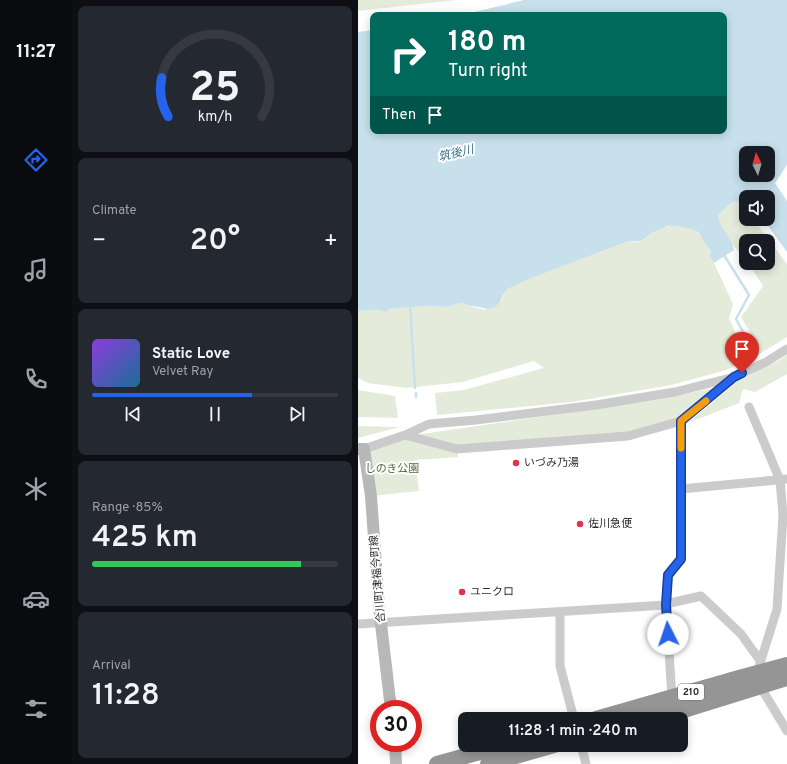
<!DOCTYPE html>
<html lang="en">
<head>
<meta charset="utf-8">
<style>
  :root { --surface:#171b24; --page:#242831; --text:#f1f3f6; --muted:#9ea1a6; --line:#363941; --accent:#2563eb }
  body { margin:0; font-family:Overpass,"Noto Sans JP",sans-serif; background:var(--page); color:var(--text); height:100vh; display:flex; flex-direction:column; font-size:15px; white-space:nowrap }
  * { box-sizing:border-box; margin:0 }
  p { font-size:13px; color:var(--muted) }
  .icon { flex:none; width:22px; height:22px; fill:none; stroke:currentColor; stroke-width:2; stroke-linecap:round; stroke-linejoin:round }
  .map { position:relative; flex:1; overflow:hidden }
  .drawer { display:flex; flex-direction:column; gap:6px; padding:6px; background:#0d0f14; width:286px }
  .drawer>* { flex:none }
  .banner { position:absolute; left:12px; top:12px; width:357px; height:122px; border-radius:8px; box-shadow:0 2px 10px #0003; background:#00695c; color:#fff; overflow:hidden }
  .needle { width:26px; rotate:355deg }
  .tools { position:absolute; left:381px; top:146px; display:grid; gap:8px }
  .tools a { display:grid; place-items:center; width:36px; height:36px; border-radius:8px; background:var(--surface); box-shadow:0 2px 10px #0003; font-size:20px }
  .speed { position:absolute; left:12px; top:700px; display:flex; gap:8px; font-size:20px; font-weight:700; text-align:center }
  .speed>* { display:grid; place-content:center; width:52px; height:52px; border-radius:50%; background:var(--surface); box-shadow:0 2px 10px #0003; line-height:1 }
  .speed .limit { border:6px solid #d22; background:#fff; color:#111 }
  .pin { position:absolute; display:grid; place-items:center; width:34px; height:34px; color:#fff; margin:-41px -17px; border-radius:50% 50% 50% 0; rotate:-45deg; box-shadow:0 0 4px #0007 }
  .pin .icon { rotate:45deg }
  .me { position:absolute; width:44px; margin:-22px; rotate:356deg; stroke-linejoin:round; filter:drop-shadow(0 0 3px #0008) }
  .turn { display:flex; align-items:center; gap:14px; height:84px; padding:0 12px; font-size:18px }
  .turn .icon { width:52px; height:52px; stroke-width:2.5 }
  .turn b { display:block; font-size:28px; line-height:34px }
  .then { display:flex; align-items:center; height:38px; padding:0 12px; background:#0003; gap:8px; font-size:15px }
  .big { font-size:30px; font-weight:600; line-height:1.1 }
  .drawer .tile { flex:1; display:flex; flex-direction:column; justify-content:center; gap:6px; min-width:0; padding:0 14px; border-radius:8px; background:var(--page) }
  .drawer .dial { align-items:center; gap:0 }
  .dial svg { height:104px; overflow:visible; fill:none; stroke:var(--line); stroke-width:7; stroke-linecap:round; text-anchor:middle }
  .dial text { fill:var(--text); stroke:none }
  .song { display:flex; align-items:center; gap:12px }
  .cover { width:48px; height:48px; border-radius:6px; background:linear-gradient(135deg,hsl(270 70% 55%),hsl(200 70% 35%)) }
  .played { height:4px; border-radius:2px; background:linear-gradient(90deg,var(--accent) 65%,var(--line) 65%) }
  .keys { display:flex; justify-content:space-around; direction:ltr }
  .heat { display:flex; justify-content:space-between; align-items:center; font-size:22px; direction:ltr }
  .charge { height:6px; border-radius:3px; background:linear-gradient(90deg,#34c759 85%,var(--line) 0) }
  .trip { position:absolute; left:100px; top:712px; width:230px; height:40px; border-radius:8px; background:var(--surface); box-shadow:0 2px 10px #0003; font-weight:600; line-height:40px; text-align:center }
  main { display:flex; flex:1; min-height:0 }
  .tabs { display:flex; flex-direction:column; width:72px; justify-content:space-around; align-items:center; background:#090b0e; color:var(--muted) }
  .tabs .icon { width:28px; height:28px }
  .tabs .active { color:var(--accent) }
  .tabs b { font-size:18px; color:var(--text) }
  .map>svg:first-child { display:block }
  .green { fill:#e5ebdb }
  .water { fill:#c7e0eb; fill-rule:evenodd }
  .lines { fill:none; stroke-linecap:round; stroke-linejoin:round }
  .stream { stroke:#c7e0eb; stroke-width:2.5 }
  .street { stroke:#cbcbcb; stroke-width:9 }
  .secondary { stroke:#b8b8b8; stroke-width:12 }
  .highway { stroke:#959595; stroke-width:16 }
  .route-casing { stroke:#184099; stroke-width:10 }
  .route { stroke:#2563eb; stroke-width:7 }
  .slow { stroke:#f59e0b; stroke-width:7 }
  .poi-dot { fill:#e5304a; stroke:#fff; stroke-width:1.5 }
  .labels { text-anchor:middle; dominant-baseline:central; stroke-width:4; stroke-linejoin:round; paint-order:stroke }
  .shield { fill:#fff; stroke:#6d6d6d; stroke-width:1 }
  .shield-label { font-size:10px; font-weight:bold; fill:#2e2e2e }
  .poi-label { font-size:11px; fill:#2e2e2e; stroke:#fff; text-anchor:start }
  .park-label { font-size:11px; fill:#54693b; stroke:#fff }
  .street-label { font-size:11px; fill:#2e2e2e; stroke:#fff }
  .water-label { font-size:12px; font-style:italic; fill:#3c7590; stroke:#fff }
</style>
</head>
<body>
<main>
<nav class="tabs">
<b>11:27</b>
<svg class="icon active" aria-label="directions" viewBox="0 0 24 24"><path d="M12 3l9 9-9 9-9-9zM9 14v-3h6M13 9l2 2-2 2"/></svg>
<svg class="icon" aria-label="music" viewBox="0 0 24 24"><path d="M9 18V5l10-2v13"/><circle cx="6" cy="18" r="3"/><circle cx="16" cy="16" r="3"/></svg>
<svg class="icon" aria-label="phone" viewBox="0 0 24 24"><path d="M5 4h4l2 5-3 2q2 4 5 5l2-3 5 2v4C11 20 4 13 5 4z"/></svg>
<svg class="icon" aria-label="climate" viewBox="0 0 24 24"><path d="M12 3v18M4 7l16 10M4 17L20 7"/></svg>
<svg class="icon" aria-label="car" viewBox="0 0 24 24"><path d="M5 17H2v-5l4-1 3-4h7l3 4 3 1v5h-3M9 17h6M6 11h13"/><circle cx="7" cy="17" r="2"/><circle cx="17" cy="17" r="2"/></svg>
<svg class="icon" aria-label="filters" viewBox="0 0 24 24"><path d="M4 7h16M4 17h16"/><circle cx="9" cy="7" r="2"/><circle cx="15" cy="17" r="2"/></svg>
</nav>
<section class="drawer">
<div class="tile dial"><svg viewBox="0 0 100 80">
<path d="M14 69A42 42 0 1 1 86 69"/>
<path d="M14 69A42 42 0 0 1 9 39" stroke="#2563eb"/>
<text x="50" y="56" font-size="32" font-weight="700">25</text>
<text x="50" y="72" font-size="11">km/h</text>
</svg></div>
<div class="tile"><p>Climate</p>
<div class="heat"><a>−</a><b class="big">20°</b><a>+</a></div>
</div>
<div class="tile">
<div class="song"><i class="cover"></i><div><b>Static Love</b><p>Velvet Ray</p></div></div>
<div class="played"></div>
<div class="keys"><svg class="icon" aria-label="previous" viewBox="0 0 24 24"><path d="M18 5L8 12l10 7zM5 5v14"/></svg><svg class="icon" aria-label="pause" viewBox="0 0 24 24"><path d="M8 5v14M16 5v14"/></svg><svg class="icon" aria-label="next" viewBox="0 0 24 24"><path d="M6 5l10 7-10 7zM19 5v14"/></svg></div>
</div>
<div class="tile"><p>Range · 85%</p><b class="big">425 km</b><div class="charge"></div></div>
<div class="tile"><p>Arrival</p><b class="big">11:28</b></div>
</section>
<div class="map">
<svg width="429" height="764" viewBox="0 0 429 764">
  <rect width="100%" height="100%" fill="#fff"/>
  <path class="green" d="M0,0H99L0,11Z
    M388,201V219H395L429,264V337L390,361L365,371L313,385L214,402L79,415L77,393L106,390L186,368L176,361L105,382L49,388L10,383L0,378V311L18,310L27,312L31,309L69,306L90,307L98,304L106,303C112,308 119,307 126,310L144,300L148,290L169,280L268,242C273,242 279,243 284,241C287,240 290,235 293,233C307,225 329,221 341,234C346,239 349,246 353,252L351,256L356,263L375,304L371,318L388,357L402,350L383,317L405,286L390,263H410V241H388V260C378,249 361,230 360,215L374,202Z
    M429,355V374L397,392L385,389L381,403L330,423L381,380L420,361Z
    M360,387L321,417L273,433L97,446L57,435L304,399Z
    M0,390L37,396L40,418L0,417Z
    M0,426L42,427L0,438Z
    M47,435L99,449L100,457L57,460L61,491L13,496L6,449Z"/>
  <path class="water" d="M166,0H429V165L417,183L429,201V252L405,219H410V197H388V201L374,202L360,215C361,228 374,237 376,250L356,263L351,256L353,252L340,232L333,229L321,226H310L293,233L284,241L268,242L169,280L148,290C141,304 139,312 121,307C115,306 111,307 106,303L98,304L90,307L69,306L31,309L28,312L18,310L0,311V32L15,30V131H366V15H104ZM388,153H410V175H388Z"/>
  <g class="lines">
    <path class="stream" d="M366,255L391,295L378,319L396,352
      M52,304L57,388
      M58,393V397"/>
    <path class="street" d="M391,407L422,480L425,515L419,609L399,673L402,686L429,731
      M47,435L99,449L270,436L323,421L374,378
      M6,449L47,435L71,424L118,420L238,405L317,392L376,377L408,362L429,349
      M323,489L429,479
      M308,604L343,596L383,634L403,662
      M202,613V666L216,719
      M0,624L308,605
      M314,698L308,605L310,575L323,559V421
      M223,745L228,764"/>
    <path class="secondary" d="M0,449H6L13,496L21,607L33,709
      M37,743L38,764"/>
    <path class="highway" d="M238,719L381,678L429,665
      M290,719L319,712L429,678
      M79,764L147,745
      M130,764L196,745"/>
  </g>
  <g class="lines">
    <g class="route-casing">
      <path id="route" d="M310,634L308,605L310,575L323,559V421L376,377L384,373"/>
    </g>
    <use href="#route" class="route"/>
    <path class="slow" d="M323,448V421L348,401"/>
  </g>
  <g class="poi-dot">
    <circle cx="158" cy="463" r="4"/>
    <circle cx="222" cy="524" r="4"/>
    <circle cx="104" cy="592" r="4"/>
  </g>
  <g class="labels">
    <rect class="shield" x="320" y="684" width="26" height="16" rx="3"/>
    <g class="shield-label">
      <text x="333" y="692">210</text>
    </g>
    <g class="poi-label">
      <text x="166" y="463">いづみ乃湯</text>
      <text x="230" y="524">佐川急便</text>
      <text x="112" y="592">ユニクロ</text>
    </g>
    <g class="park-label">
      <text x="34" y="469">しのき公園</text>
    </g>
    <g class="street-label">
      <text transform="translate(20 579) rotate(-95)">合川町津福今町線</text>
    </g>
    <g class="water-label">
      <text transform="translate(98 154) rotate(-13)">筑後川</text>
    </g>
  </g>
</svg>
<div class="tools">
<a><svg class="needle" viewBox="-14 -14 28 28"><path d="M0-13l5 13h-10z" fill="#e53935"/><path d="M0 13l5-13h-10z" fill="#9ea1a6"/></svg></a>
<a><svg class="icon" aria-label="sound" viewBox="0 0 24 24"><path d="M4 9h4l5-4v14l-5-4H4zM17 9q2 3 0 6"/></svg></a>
<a><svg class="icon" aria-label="search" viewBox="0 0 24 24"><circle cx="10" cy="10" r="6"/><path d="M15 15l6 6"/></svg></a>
</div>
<div class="speed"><div class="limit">30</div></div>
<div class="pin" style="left:384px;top:373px;background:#d93025"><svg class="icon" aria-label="arrive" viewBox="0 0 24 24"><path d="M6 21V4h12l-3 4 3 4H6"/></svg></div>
<svg class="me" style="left:310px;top:634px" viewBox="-20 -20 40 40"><circle r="19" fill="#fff"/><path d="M0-13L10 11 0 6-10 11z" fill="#2563eb"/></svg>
<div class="trip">11:28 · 1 min · 240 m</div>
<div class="banner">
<div class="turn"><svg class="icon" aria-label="right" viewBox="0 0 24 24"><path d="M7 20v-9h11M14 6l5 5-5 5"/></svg><div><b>180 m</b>Turn right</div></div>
<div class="then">Then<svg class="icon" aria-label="arrive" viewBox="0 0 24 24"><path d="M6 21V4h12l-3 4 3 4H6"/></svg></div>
</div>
</div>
</main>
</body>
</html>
